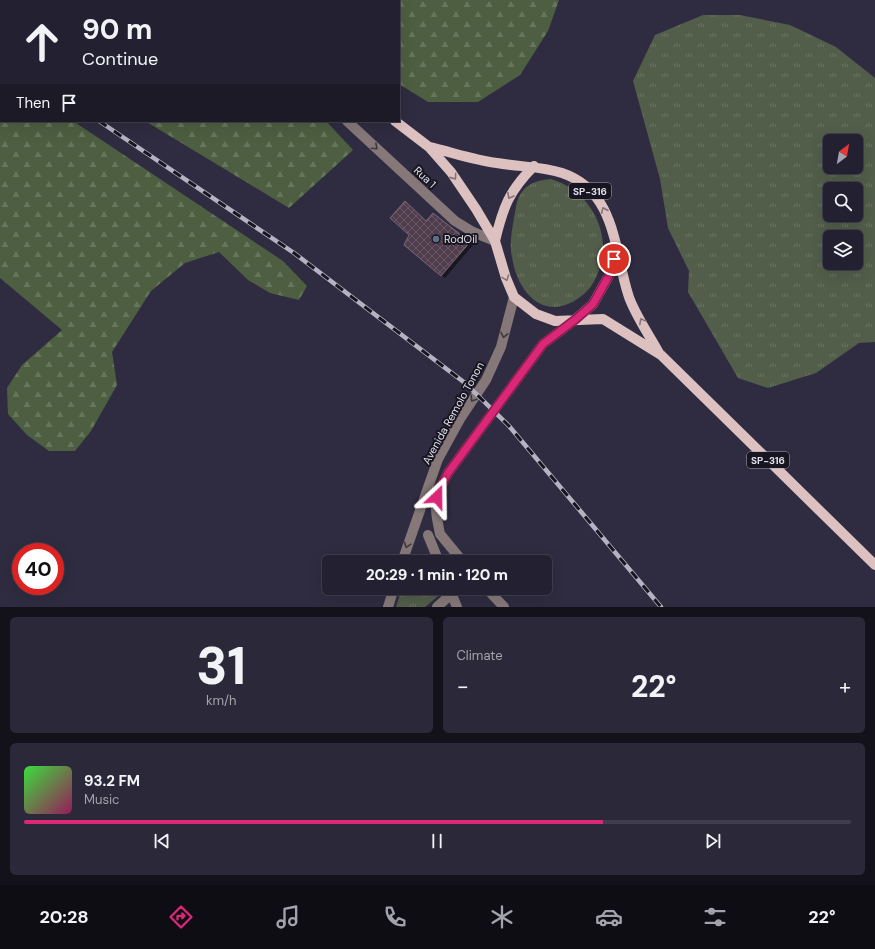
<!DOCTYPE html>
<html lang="en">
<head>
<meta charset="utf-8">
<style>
  :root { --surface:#232131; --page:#2b2939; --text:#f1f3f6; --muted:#a3a3ab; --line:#403e4d; --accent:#db2777 }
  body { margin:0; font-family:"DM Sans",sans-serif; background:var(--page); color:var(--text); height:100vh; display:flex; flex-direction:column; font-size:15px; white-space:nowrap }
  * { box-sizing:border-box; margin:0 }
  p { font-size:13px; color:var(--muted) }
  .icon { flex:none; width:22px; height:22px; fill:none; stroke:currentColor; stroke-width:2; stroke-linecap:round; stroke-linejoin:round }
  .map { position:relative; height:607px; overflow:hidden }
  .panel { display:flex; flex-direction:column; gap:10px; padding:10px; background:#13121b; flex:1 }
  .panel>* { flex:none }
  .banner { position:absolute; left:0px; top:0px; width:400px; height:122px; box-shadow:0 4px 16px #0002,0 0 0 1px var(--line); background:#232131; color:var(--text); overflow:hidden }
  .needle { width:26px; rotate:31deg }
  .tools { position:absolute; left:823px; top:134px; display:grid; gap:8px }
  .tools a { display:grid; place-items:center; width:40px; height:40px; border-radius:6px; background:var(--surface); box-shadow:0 4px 16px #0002,0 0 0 1px var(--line); font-size:20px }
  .speed { position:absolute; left:12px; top:543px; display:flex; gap:8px; font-size:20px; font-weight:700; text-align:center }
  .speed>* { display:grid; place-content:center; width:52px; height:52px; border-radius:50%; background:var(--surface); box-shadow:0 4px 16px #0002,0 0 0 1px var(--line); line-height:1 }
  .speed .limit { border:6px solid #d22; background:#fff; color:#111 }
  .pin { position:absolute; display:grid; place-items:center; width:34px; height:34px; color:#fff; margin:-17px; border:2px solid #fff; border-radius:50%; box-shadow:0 1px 4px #0007 }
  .me { position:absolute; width:44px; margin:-22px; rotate:23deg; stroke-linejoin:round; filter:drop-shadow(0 0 3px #0008) }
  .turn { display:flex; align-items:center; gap:14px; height:84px; padding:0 16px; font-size:18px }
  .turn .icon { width:52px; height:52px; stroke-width:2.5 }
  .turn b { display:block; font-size:28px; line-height:34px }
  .then { display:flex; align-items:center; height:38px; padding:0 16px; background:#0003; gap:8px; font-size:15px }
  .big { font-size:30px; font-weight:800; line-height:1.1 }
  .panel .tile { flex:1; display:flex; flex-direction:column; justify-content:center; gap:6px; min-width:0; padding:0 14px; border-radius:6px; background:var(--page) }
  .panel .dial { align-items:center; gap:0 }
  .dial b { font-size:52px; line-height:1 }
  .song { display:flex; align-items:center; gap:12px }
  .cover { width:48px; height:48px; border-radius:6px; background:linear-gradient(135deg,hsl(120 70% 55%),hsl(330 70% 35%)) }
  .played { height:4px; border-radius:2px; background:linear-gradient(90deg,var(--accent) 70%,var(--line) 70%) }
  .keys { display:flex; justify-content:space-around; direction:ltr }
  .heat { display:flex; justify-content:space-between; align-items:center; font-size:22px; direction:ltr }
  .panel .tiles { flex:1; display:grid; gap:10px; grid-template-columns:1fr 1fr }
  .tile:last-child { grid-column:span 2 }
  .trip { position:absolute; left:322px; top:555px; width:230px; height:40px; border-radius:6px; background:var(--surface); box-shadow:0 4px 16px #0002,0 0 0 1px var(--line); font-weight:800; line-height:40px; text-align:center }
  .tab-bar { display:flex; height:64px; justify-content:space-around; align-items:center; background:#0e0d14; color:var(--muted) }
  .tab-bar .icon { width:28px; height:28px }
  .tab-bar .on { color:var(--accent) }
  .tab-bar b { font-size:18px; color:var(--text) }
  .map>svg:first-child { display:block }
  .grass { fill:url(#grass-tufts); fill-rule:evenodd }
  .forest { fill:url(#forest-firs) }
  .shadow { fill:#0007 }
  .building { fill:url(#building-cross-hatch); stroke:#7d6779 }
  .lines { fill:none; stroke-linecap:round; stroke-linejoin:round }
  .minor { stroke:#867878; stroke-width:10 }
  .major { stroke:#ddc1c0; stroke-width:10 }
  .rail-casing { stroke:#b5b3c3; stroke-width:4.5 }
  .rail { stroke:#171620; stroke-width:3; stroke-dasharray:9; stroke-linecap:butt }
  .oneway { stroke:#3e383f }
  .oneway2 { stroke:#847478 }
  .route-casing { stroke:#8e194d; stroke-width:10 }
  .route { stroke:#db2777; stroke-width:7 }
  .service-dot { fill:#5c6f8a; stroke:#171620; stroke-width:1.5 }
  .labels { text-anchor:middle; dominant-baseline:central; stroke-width:4; stroke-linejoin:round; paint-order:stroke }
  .shield { fill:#171620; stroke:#a4a3b0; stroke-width:1 }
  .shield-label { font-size:10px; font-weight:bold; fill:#e1dfed }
  .street-label { font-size:11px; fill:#e1dfed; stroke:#171620 }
  .poi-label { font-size:11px; fill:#e1dfed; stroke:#171620; text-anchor:start }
</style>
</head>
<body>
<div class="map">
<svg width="875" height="607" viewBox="0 0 875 607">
  <defs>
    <pattern id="grass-tufts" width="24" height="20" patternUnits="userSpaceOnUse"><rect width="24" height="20" fill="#525d4a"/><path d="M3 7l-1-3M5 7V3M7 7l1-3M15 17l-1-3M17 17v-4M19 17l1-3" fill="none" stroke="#6b7464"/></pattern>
    <pattern id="forest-firs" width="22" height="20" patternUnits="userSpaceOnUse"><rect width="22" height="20" fill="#4d5f40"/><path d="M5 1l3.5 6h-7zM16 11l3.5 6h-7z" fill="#66765c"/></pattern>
    <pattern id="building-cross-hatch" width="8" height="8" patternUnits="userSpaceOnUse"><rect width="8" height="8" fill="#4f3c4c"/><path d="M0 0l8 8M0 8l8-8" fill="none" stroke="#685866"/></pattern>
  </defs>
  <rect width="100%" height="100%" fill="#2f2c41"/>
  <path class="grass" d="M703,15H740L790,25L836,47L875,78V342L859,343L816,373L768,388L738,378L688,292L689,271L668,228L660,179L633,81L655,35ZM830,141H856V167H830ZM830,189H856V215H830ZM830,237H856V263H830Z
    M551,179C589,190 613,232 599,270C596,278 592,287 585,293C549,325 518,297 512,257C509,245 512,230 514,218C516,209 516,199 522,192C529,182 540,180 551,179Z
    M402,588H439L443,592L425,607H396Z"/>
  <path class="forest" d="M322,0H559L548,31L520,75L478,102H428L399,84V1Z
    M0,74L1,121H73L283,261L307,286L299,300L270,293L248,280L219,252L185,263L151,291L112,352L117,385L91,431L75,451H49L27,435L8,414L7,388L22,365L62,330L0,278Z
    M145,121H326L353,150L289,208Z"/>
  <path class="shadow" d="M406,203L427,222L433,214L437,216L473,245L445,278L405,245L410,234Z"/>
  <path class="building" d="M405,201L426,221L433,213L470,242L441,276L404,245L409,235L390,218Z"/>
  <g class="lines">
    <path class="minor" d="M37,0L38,1
      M241,0L242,1
      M121,1L123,0
      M347,121L455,221L473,232L495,241
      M440,534C434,505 433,500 448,473L543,344L576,319
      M440,534L463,562
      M428,535L439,562
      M402,562L438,459L460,419L486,380L501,347L514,297
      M449,588L457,607
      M486,588L504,607
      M388,607L394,588
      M437,607L458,588"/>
    <path class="major" d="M274,0L275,1
      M395,121L429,147L451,172L476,209L495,241L506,278L514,297L536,314L555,321L603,319L661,355L875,565
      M429,147C451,152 474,160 497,163C519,167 541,166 562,173C616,191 614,250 628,294C633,312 650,336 659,353
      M495,241C503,207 509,191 534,166
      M576,319L593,304L611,272L616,250"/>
    <g class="rail-casing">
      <path id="rail" d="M0,58L1,59
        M99,121L294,253L465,383L509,426L661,607"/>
    </g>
    <use href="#rail" class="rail"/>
  </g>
  <defs><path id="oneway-chevron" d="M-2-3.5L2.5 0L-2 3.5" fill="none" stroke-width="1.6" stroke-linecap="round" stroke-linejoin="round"/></defs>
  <g class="oneway">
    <use href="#oneway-chevron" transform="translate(375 147) rotate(43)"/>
    <use href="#oneway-chevron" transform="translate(504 335) rotate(102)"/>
    <use href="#oneway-chevron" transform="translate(473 399) rotate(124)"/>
    <use href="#oneway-chevron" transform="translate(407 545) rotate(108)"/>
  </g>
  <g class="oneway2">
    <use href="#oneway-chevron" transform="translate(454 177) rotate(55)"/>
    <use href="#oneway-chevron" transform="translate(510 196) rotate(119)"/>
    <use href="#oneway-chevron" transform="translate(604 210) rotate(-113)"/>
    <use href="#oneway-chevron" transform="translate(506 278) rotate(70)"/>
    <use href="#oneway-chevron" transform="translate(642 321) rotate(-118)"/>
  </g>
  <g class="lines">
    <g class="route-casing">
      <path id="route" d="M437,497L440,488L448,473L543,344L576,319L593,304L611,272L614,259"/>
    </g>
    <use href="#route" class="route"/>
  </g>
  <circle class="service-dot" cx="436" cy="239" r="4"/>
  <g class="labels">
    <g class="shield">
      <rect x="569" y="183" width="42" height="16" rx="3"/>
      <rect x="747" y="452" width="42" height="16" rx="3"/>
    </g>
    <g class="shield-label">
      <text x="590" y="191">SP-316</text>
      <text x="768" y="460">SP-316</text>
    </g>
    <g class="street-label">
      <text transform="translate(425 177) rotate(43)">Rua 1</text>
      <text transform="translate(453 413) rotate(-61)">Avenida Remolo Tonon</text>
    </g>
    <g class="poi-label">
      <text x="444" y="239">RodOil</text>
    </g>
  </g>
</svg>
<div class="tools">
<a><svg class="needle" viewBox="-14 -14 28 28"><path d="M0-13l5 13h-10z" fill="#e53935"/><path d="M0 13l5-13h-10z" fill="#a3a3ab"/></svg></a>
<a><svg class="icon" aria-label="search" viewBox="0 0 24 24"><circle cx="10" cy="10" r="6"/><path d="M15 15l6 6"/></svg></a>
<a><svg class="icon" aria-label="layers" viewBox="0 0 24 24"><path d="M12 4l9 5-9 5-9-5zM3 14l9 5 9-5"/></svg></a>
</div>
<div class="speed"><div class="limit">40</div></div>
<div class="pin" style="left:614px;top:259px;background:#d93025"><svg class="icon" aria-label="arrive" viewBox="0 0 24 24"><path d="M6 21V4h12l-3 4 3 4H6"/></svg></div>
<svg class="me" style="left:437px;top:497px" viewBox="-20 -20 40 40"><path d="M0-17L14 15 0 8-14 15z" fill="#db2777" stroke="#fff" stroke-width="4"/></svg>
<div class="trip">20:29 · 1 min · 120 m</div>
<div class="banner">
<div class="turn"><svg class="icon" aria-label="ahead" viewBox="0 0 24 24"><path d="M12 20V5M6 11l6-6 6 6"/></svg><div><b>90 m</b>Continue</div></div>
<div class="then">Then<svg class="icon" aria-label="arrive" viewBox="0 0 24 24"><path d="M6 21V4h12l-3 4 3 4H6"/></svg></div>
</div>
</div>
<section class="panel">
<div class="tiles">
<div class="tile dial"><b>31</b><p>km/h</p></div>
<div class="tile"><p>Climate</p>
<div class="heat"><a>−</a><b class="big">22°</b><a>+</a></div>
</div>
<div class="tile">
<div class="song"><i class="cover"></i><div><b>93.2 FM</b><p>Music</p></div></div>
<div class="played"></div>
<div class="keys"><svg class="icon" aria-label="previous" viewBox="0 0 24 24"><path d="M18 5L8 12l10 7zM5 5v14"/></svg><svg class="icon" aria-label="pause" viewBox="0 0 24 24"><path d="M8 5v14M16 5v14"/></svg><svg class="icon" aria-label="next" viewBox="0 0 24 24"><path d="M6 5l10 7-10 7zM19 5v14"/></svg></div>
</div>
</div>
</section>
<nav class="tab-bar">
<b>20:28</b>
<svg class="icon on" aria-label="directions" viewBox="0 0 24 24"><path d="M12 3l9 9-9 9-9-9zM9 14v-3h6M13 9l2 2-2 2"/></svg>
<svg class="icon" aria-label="music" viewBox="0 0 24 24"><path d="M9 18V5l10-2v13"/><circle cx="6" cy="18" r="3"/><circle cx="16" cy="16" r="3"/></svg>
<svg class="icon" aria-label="phone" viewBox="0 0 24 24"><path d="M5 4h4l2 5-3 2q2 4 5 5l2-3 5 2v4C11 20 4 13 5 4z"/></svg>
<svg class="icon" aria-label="climate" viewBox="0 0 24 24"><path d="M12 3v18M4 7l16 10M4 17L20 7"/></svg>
<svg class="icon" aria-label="car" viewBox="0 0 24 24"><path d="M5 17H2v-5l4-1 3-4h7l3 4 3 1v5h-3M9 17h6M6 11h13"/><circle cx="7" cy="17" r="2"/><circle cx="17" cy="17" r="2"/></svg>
<svg class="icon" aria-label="filters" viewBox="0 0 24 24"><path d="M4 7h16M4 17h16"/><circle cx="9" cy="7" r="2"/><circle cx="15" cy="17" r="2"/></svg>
<b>22°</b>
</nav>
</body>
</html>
